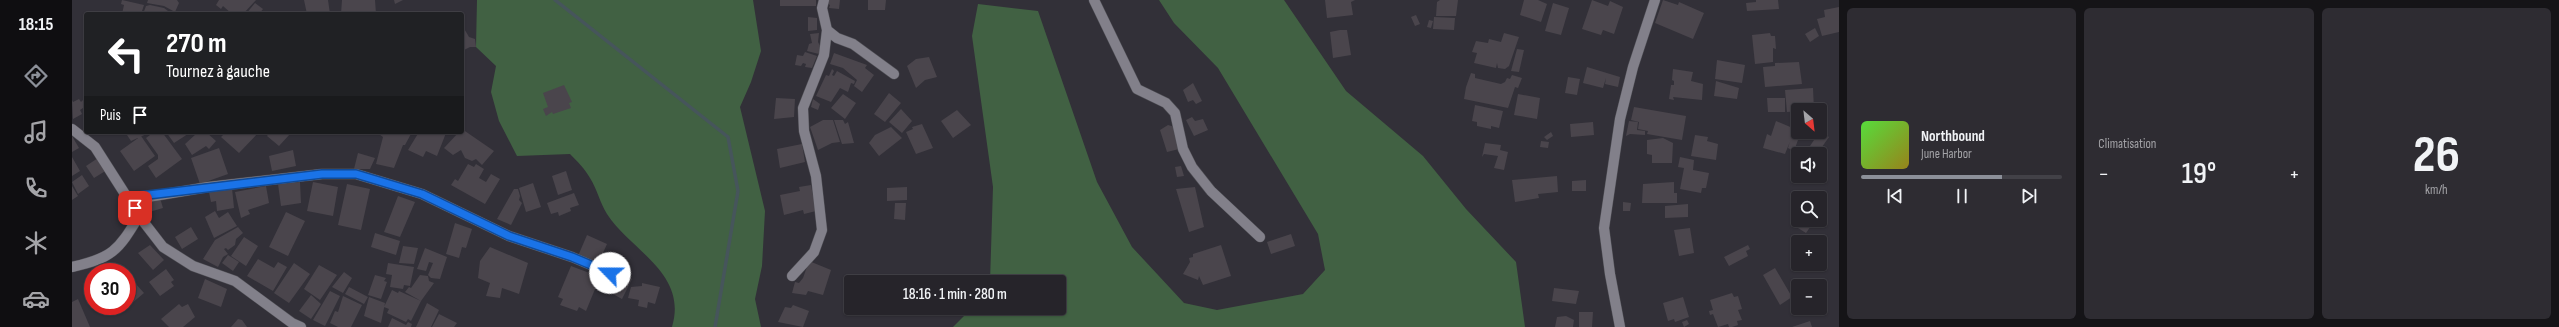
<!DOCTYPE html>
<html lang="fr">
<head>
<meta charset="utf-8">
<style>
  :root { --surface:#26242a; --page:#2e2c32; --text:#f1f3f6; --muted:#a4a4a8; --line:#424147; --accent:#8c9099 }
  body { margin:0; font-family:"Sofia Sans Condensed",sans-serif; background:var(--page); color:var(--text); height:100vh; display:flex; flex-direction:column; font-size:15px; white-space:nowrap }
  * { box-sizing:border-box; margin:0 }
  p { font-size:13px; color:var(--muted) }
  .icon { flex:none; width:22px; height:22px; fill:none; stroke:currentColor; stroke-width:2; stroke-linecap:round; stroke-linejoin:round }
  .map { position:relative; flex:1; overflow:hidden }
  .details { display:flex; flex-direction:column; gap:8px; padding:8px; background:#151417; width:720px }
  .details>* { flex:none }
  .hud { position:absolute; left:12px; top:12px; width:380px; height:122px; border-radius:4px; box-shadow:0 1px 3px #0004,0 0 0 1px var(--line); background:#202124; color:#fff; overflow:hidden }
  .needle { width:26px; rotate:152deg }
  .buttons { position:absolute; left:1719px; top:103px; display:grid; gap:8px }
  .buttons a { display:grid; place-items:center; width:36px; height:36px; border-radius:4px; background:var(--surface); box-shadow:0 1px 3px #0004,0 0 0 1px var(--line); font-size:20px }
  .speed { position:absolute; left:12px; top:263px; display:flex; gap:8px; font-size:20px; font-weight:700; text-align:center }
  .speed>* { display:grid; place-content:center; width:52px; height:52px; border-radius:50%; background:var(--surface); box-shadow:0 1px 3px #0004,0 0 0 1px var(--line); line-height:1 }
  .speed .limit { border:6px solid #d22; background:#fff; color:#111 }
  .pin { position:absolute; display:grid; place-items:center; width:34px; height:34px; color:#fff; margin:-17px; border-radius:8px; box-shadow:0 2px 6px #0006 }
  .me { position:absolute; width:44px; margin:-22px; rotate:293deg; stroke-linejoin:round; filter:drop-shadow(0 0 3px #0008) }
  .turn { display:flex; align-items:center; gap:14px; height:84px; padding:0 16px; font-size:18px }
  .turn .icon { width:52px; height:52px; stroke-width:2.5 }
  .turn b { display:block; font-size:28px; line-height:34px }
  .then { display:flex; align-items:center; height:38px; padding:0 16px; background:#0003; gap:8px; font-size:15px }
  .big { font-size:30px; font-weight:600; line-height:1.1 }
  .details .widget { flex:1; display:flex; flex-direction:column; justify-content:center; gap:6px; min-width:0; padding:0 14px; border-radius:6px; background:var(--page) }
  .details .dial { align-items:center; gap:0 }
  .dial b { font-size:52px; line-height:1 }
  .song { display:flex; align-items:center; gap:12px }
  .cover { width:48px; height:48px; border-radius:6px; background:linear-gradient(135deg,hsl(110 70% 55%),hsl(50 70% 35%)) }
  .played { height:4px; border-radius:2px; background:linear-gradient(90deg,var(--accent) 70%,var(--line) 70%) }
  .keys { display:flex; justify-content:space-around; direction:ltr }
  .heat { display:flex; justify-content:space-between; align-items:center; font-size:22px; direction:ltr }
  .details .tiles { flex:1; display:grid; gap:8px; grid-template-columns:repeat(3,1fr) }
  .trip { position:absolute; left:772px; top:275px; width:222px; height:40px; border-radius:4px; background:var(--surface); box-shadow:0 1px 3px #0004,0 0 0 1px var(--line); font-weight:600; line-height:40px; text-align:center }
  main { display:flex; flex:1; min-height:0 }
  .menu { display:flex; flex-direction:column; width:72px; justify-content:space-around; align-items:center; background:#0f0e11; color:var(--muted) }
  .menu .icon { width:28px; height:28px }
  .menu .on { color:var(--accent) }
  .menu b { font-size:18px; color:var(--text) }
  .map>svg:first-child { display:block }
  .green { fill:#416143 }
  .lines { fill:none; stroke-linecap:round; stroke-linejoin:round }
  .stream { stroke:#46555b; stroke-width:3.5 }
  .building { fill:#4a454c }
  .minor-casing { stroke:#4f4e55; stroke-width:11 }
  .minor { stroke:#82808a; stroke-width:10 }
  .route-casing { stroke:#114b97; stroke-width:10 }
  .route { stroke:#1a73e8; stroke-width:7 }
</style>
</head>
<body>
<main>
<nav class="menu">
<b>18:15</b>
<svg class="icon on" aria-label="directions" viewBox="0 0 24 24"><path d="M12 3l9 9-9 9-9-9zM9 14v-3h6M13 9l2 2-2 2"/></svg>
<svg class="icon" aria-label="music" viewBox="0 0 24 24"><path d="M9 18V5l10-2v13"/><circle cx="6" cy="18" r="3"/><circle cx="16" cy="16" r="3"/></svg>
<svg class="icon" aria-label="phone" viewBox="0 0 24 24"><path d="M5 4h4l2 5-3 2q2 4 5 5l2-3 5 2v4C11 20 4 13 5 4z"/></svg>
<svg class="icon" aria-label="climate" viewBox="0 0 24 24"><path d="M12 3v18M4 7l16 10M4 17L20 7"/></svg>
<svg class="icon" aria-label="car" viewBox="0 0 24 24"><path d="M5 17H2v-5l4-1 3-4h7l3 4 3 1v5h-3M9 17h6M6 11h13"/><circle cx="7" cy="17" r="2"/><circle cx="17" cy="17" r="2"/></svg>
</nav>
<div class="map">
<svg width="1767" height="327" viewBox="0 0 1767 327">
  <rect width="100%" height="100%" fill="#323038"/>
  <path class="green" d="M405,0H681L689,51L679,82L668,107L693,211L690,266L683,299L689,327H600C616,273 559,251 535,214C528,203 525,189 518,178C513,169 505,161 498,154L445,156L427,121L419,92L424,66L404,47Z
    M1087,0H1212L1274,91L1351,156L1394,209L1444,262L1453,327H881L900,308H987V282H918L921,187L900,36L906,4L966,11L1025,182L1060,247L1112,303L1145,310L1231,294L1253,270L1246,234L1146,68L1102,23Z"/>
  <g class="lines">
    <path class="stream" d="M483,0L656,137L666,191L643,327"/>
  </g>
  <path class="building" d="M50,0L72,5L69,14H50L52,5L49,4Z
    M76,0H105L107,3L103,12L92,6L75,3Z
    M147,0H184L171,14H160L151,6L149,9L144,5Z
    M232,0H256L258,14H235Z
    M270,0H303L304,14H269Z
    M322,0H331L323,4Z
    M708,0H744V6H708Z
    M756,0H768L767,9L757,8L758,5L754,3Z
    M796,0H814L813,10H796Z
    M1253,0H1283L1279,2L1281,15L1255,18Z
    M1368,0H1386L1384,16H1364L1365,2Z
    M1452,0H1466L1475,4L1469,22L1448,15Z
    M1520,0L1536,6L1538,1L1551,7L1542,34L1531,30L1529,35L1510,29Z
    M1591,0L1606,5L1607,2L1632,13L1621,39L1583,23Z
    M1684,0H1706L1707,9L1675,11L1674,3L1684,2Z
    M183,3L191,9L187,14H174Z
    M1481,3L1497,8L1489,35L1473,31Z
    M78,5L92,8L100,14H71L74,6Z
    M1767,7V32L1750,36L1745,19L1753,17L1752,10Z
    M1344,15L1348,24L1343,26L1339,17Z
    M736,17L745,18V30L736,31Z
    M1362,17L1383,18L1382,30L1361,29Z
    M1357,20L1361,21L1359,28L1355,27Z
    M390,25L397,37L403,39L404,47H398L390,51Z
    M1743,28L1747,36L1738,42L1733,34Z
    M1268,30H1275L1279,55L1261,58L1258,32Z
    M747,33L746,42L749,48L747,54L735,51L737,44L740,43L738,34Z
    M1432,33L1447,37L1437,66L1433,69L1426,68L1425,63L1424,68L1402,63L1405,53L1400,52L1404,41L1416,43L1417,39L1429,42Z
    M1698,33L1699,36H1703L1704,49L1701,48V62L1683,64L1680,35Z
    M1445,49L1452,50L1447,72L1439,71Z
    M733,52L745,56L740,68L733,67L734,64L731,63L729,66L723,65L725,55L731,56Z
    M762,53L795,65L793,68L802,75L790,92L782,86L785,80L771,68L758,64Z
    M857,57L865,77L853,80L844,88L835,66L844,59Z
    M1645,60L1673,65L1670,83L1643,79Z
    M1727,62L1730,84L1693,87L1691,67L1703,66V63Z
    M1515,67L1548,77L1546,87L1533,84L1534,78L1531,88L1511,83Z
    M760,69L762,71L760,75L762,76L765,71L783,81L782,84L779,83L776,92L768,88L759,102L744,96L754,75L757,76Z
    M1601,69L1621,72L1619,81L1631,84L1630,100L1601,97L1602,100L1597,99L1599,85H1602V81L1600,80Z
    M1399,73L1403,74V78L1429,84L1433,82L1435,78L1438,79L1440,75L1450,78L1446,88L1443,87L1436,108L1392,99L1394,87Z
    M1496,77L1508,79L1505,95L1493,93Z
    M1644,81L1667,88L1665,99L1642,96Z
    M1121,83L1130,101L1124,104L1121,100L1116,102L1111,90Z
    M492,85L500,102L497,103L499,108L481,114L480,112L474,116L471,109L476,107L471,93Z
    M1741,88L1742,110L1715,112L1713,90Z
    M817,93L829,103L813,122L802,114Z
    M771,94L784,103L773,119L759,108Z
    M1446,94L1468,98L1465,119L1442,115Z
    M704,98L723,99L722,117L702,119Z
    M1695,98H1713V112H1696Z
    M7,99L9,102L11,100L14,106L8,110L10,114L1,119L0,100L1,102Z
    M741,99L748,104L746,110L739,107Z
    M1403,105L1431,111L1427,128L1419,126V129L1405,126V122L1400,121Z
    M1562,107L1614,116L1610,140L1575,134L1576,131L1566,129L1567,122L1559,120Z
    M829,109L840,121L830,133L817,122Z
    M885,110L899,125L881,138L869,121Z
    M1120,117L1123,121L1131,119L1136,130L1122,136L1114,120Z
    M751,120H761L768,142L760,143L746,150L738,127Z
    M762,120H771L773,124L776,122L782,143L770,144Z
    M1557,121L1566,122L1565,130L1573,131V135L1558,134L1554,136Z
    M1704,121L1723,129L1713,154L1691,148L1695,134L1699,136Z
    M1521,122L1522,135L1499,137L1498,124Z
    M850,124L861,148L844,154L834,132L841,129L840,127Z
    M1096,125L1103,127L1107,149L1095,152L1088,130Z
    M819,127L830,138L807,156L797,143L803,135Z
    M390,129L422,151L410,165L404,159L400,161L393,158L389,150L381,155L372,148L387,132H390Z
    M1748,131L1757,137L1745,154L1736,149Z
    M53,132H79L59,141Z
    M82,132H90L110,159L84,178L76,166L86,159V155L74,138Z
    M94,132H119L102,143Z
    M122,132H134L144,141L137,149L134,146L120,155L113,144L124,134Z
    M154,132H187L167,153L149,137Z
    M198,132H215L218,134L207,146L195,136Z
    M304,132H340L333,145H331L322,168L304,164L311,137Z
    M347,132H381L380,135L374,133L365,156L354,151L351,157L336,150Z
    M1479,132L1481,136L1475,140L1472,137Z
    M1623,135L1636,137L1635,141L1646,144L1644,160L1619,156Z
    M0,136L7,148L0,152Z
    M69,136L83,156L62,171L48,151Z
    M1591,138L1601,143L1600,163H1580V155L1575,154V140Z
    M1719,138L1726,140L1722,151L1716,148Z
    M1469,141L1477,142L1476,148L1468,147Z
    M1413,143L1429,145L1428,150L1436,152L1432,170L1422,168L1426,156L1412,154L1410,157Z
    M730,144L733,162L708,168L705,149Z
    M147,148L156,174L128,184L119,158Z
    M221,150L224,166L200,171L197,156Z
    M286,153L303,158L298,169H282Z
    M0,157L8,171L0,176Z
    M1608,157L1622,160L1621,170L1637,173L1634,188H1630L1629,193L1608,189L1612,168L1606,167Z
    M26,158L35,170L22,178L14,166Z
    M396,164L402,167L404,164L412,169L407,178L414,182L419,174L428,179L413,204L379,185L383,179L386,181Z
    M1109,166L1112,176L1105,177L1103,167Z
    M494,171L500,190L486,195L480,176Z
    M10,175L17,186L6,194L0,182Z
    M1485,176L1486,192L1466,194L1467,198L1443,202L1440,180Z
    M1514,180V191H1500V181Z
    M228,182L229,203L209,206L206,184Z
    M241,182L266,187L261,216L235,211Z
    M1602,182V193H1605V203H1570L1571,184Z
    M461,183L469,207L454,212L447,188Z
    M275,184L298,189L289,230L266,225Z
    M739,185L744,211L732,214L731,210L712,215L708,195L728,191L727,187Z
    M0,186L6,196L0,200Z
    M194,186L197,203L176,210L178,214L169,218L163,192Z
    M835,187V200L815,201V188Z
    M1123,187L1132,227L1117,232L1104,189Z
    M160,188L162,208L145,211L144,201L139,202L137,192Z
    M442,189H446L448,196L447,200L450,203L439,225L425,219Z
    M502,193L507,205L498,208L499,211L487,216L486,212L479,214L475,203Z
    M326,196L343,202L328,237L312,232Z
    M88,198L91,208L74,213L71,200Z
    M1551,202L1559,203L1558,211H1551Z
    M823,203H834L833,220L822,219Z
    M1616,204V217L1593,218V206Z
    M143,211L147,218L156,212L165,226L142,238L133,217Z
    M214,212L233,221L216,256L197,247Z
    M1726,212V220H1737L1741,223L1734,233L1718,223Z
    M383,223L400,229L394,248L390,247L387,258L374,254Z
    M119,227L126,239L110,249L103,237Z
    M166,227L171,233L164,239L163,245L156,250L154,248L152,249L156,254L151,257L146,267L131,259L143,240Z
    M1618,228L1622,253L1607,256L1602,230Z
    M303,233L328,241L324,255L299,247Z
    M1219,234L1223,246L1199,254L1195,242Z
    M515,235L535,244L526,264L506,256Z
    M172,237L186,246L174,266L159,256Z
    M78,245L92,260L81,270L66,253Z
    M1149,245L1159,276L1131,285L1127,276L1126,280L1111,274L1118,262L1117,258L1121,257V254Z
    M1676,245L1678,249L1674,251L1676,256L1657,266L1652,257Z
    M331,246L346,248L342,264L327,263Z
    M418,247L456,263L447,294L430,288L428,298L414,296L418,283L406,278L408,261Z
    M353,248L375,257L368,279L359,278L356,275L361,263L357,262L354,271L345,269Z
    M156,255L167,262L161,271L150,263Z
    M186,259L202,268L206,262L215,267L201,291L175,276Z
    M737,261L759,270L751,295L736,291L734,295L720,293L723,282L727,283L731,278Z
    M222,263L238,274L217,303L202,293Z
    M316,263L342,267L338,286L332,285L331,289L318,287L320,275L314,274Z
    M247,265L265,275L248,300L232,289Z
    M499,266L528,277L514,311L507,307L505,311L488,305L491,299L486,297Z
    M1703,268L1720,297L1708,305L1691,275Z
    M94,269L102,280L99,282L102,286L88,296L77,282Z
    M542,270L560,279L550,299L532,289Z
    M272,272L280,278L271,293L260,287Z
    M55,274L72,293L53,309L50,306H55Z
    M303,275L314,278L312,281L315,282L309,299L296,295Z
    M348,275L356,276L357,281L362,283L349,301L333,292L337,287L339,288Z
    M133,279L155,289L149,307L126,298Z
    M570,283L588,287L583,304L576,302L575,308L566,306L567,300L556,298L559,287L570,286Z
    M277,287L296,297L292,304L273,294Z
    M1482,288L1507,291L1504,304L1480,301Z
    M320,290L326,293L327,291L349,301L339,321L336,319L334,322L315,313L317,309L312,307Z
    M258,291L268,296L253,326L241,320Z
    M1660,293L1662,297L1666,296L1670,309L1666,310L1670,320L1665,321L1666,325L1660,327H1657L1656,324L1646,327L1641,314L1638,315L1637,311L1641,310L1638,300Z
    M239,295L249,304L239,319L227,311Z
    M271,296L290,305L279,327H266L258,323L263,311L266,312Z
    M297,297L313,303L309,323L292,316Z
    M1611,297L1617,317L1603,322L1602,319L1596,321L1591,303Z
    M6,299L18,327H0V302Z
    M355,303L367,310L359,327H344Z
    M107,304L110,307L116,304L123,317L111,327H97L89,319Z
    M721,305L737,311L731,327L706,322L713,307L719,308Z
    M37,306H46L41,311Z
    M1507,312H1521L1520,327H1507Z
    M367,314L385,323L382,327H360Z
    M1494,316L1502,320L1501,327H1483L1485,317Z
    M320,318L334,325L336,322L340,324L339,327H316Z
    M166,319L170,320L175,327H159Z
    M1615,320L1617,324L1612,327L1610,322Z
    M1738,321L1740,327H1720Z"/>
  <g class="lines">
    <g class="minor-casing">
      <path id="minor" d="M752,0L750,8L755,30L765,38L781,44L822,74
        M1022,0L1065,89L1094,103L1103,113L1111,149L1120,167L1139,191L1188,237
        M0,129L23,147L67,216L91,247L121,266L163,281L220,323L229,327
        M58,200L136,187L250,174H284L350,194L437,236L500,257L538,273
        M0,267C40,258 46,251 67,216
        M720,276L742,252L750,230L744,176L732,131L731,108L752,55L755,30
        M1548,327L1538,274L1532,228L1548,119L1561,67L1583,0"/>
    </g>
    <use href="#minor" class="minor"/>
  </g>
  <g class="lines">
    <g class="route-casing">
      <path id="route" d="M63,208L58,200L68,196L250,174H284L350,194L437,236L500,257L538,273"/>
    </g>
    <use href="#route" class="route"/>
  </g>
</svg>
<div class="buttons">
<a><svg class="needle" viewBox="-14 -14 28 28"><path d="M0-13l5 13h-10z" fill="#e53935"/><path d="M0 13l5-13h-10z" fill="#a4a4a8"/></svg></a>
<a><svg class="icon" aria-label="sound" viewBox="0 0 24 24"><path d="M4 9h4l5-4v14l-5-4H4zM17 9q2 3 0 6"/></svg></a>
<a><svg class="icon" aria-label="search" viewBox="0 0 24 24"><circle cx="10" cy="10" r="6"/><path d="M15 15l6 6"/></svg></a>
<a>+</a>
<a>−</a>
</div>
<div class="speed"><div class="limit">30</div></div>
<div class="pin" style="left:63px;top:208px;background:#d93025"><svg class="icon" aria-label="arrive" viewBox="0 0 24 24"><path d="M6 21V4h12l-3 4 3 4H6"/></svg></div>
<svg class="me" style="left:538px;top:273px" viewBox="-20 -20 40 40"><circle r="19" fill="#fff"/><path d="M0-13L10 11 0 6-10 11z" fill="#1a73e8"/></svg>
<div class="trip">18:16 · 1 min · 280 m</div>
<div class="hud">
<div class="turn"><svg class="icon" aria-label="left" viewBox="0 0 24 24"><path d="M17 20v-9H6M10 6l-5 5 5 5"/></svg><div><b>270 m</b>Tournez à gauche</div></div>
<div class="then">Puis<svg class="icon" aria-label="arrive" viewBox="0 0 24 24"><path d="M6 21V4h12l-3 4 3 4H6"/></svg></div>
</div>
</div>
<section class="details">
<div class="tiles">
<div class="widget">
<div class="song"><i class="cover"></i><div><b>Northbound</b><p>June Harbor</p></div></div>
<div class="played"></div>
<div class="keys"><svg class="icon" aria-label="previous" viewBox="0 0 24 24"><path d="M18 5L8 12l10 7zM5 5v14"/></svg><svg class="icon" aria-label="pause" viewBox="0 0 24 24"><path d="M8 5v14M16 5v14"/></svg><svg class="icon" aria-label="next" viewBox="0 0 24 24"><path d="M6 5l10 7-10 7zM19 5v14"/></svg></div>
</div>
<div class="widget"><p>Climatisation</p>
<div class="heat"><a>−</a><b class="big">19°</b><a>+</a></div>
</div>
<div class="widget dial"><b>26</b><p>km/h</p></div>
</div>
</section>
</main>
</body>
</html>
